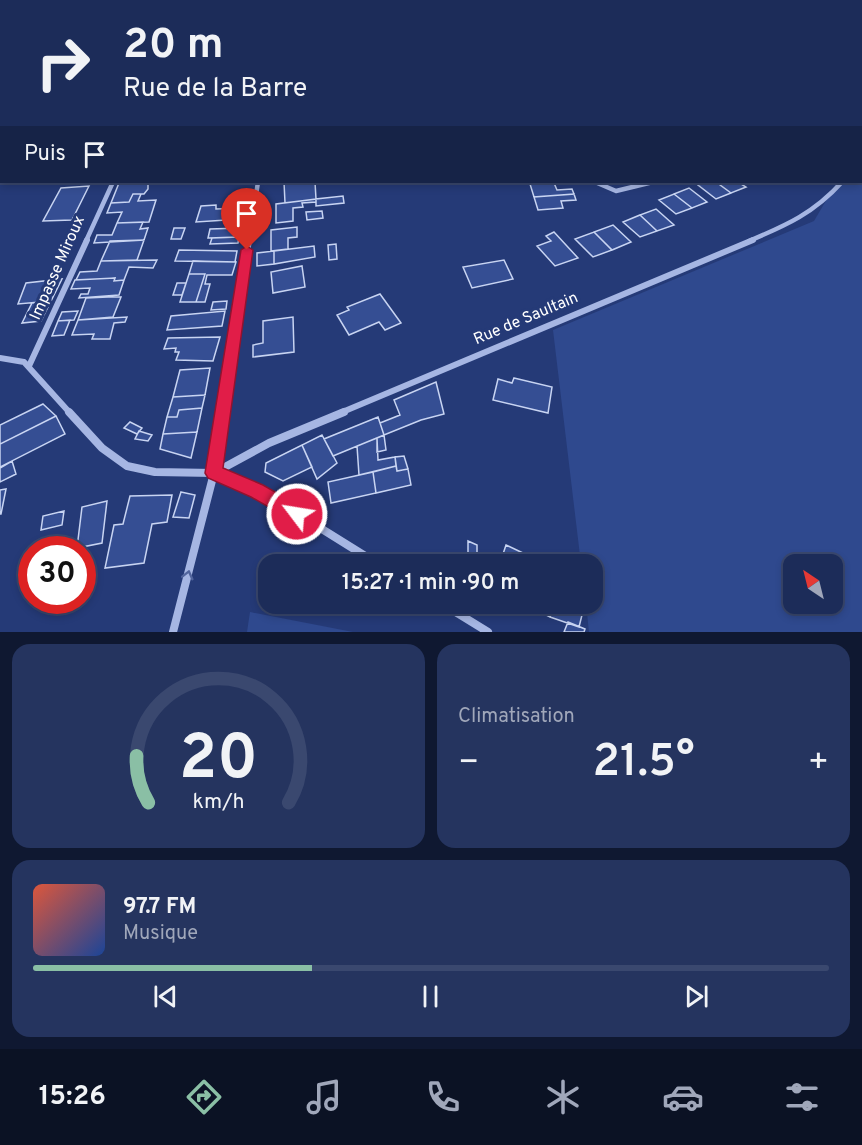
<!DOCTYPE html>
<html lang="fr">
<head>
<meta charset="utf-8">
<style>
  :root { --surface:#1c2c59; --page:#25345f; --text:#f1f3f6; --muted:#a0a7ba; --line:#3a486f; --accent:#8abfa5 }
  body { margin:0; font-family:Overpass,sans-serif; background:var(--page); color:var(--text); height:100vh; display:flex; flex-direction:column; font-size:22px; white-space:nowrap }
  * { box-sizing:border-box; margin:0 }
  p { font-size:20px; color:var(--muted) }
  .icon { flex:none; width:33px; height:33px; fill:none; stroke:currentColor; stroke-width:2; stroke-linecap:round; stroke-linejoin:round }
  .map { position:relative; height:632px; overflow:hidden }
  .drawer { display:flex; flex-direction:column; gap:12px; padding:12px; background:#0f1831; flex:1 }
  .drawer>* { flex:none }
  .guide { position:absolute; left:0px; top:0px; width:862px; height:183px; box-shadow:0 3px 9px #0003,0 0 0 2px var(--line); background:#1c2c59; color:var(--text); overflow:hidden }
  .needle { width:39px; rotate:325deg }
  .fabs { position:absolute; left:783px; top:554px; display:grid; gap:12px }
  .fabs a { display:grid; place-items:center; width:60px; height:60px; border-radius:12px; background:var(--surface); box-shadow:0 3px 9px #0003,0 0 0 2px var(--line); font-size:30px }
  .speed { position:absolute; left:18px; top:536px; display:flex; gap:12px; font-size:30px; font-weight:700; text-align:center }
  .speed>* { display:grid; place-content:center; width:78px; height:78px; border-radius:50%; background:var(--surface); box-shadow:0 3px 9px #0003,0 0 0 2px var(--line); line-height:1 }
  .speed .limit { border:9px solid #d22; background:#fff; color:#111 }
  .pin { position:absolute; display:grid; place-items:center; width:51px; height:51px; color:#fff; margin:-62px -26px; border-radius:50% 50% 50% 0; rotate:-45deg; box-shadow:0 0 6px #0007 }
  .pin .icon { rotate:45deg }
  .me { position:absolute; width:66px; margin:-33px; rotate:301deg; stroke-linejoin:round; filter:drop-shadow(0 0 4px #0008) }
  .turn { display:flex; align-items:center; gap:21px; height:126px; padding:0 24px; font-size:27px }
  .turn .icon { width:78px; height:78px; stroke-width:2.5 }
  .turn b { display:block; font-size:42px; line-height:51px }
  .then { display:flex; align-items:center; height:57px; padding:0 24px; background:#0003; gap:12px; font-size:22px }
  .big { font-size:45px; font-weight:600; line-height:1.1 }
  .drawer .widget { flex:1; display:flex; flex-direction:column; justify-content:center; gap:9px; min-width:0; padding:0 21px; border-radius:18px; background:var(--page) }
  .drawer .dial { align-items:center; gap:0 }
  .dial svg { height:156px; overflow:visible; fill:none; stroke:var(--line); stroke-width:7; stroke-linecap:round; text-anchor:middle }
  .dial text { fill:var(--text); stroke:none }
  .song { display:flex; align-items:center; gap:18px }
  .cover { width:72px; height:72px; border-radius:9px; background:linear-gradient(135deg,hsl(10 70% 55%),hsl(220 70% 35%)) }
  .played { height:6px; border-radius:3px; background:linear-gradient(90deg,var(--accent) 35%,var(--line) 35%) }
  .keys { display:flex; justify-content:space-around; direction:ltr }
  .heat { display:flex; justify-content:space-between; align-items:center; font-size:33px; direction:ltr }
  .drawer .tiles { flex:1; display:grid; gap:12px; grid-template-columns:1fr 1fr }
  .widget:last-child { grid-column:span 2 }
  .trip { position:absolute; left:258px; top:554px; width:345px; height:60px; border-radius:18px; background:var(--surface); box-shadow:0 3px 9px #0003,0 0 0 2px var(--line); font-weight:600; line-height:60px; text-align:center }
  .menu { display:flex; height:96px; justify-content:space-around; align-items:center; background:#0b1224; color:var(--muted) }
  .menu .icon { width:42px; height:42px }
  .menu .current { color:var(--accent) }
  .menu b { font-size:27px; color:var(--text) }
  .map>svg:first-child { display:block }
  .green { fill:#2f498e; fill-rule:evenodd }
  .building { fill:#354e93; stroke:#c8d4f2; stroke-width:1.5 }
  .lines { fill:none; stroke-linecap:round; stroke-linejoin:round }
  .street-far2 { stroke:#a6b6e3; stroke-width:4.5 }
  .street-far1 { stroke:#a6b6e3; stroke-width:6 }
  .street { stroke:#a6b6e3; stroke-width:8 }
  .oneway { stroke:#52659d }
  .route { fill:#e11d48; stroke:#92132f; stroke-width:1.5 }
  .labels { text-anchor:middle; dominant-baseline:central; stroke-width:6; stroke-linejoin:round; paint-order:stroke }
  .street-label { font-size:16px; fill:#fff; stroke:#253a77 }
</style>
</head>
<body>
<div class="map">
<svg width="862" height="632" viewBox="0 0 862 632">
  <rect width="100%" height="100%" fill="#253a77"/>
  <path class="green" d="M862,139V632H589L586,603H592V564H581L553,330L814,221L837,182H861ZM794,564H832V603H794Z
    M250,612L353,632H247Z"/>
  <path class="building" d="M146,182H148V189L144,194H133L129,202L111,203L119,183Z
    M284,182H315L316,199L285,203Z
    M708,182H716L731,193L716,199L698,185Z
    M716,182H738L746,187L731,193Z
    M554,183L557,190L572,189L574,194L534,197L530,184Z
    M89,186L72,220L43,221L61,188Z
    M689,188L707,202L692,208L674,194Z
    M133,194H141L138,201L156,200L149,222L117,223L122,212L107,213L111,203L129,202Z
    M574,194L576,200L561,201L563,208L538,210L534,197Z
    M674,194L692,208L676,214L659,200Z
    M343,196L344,203L316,206V199Z
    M316,199V202L302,203L303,207L293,208V221L276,223V204Z
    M216,205V209L245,208L242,219L196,222L201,206Z
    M656,209L674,225L657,231L640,215Z
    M322,211L323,218L307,220L306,212Z
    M640,215L657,231L640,237L623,222Z
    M143,222L140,229L148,228L144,240L94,243L97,235H112L117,223Z
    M613,225L631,242L612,250L594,232Z
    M297,227V237L288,238V249L271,251V230Z
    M174,228H185L181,239H171Z
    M241,228L239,237L208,238L210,229Z
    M554,232L578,258L555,266L537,246L551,241L546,236Z
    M594,232L612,250L593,257L575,239Z
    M239,237L238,243L210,244L212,238Z
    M144,240L137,260L101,261L110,241Z
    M336,244L337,259L329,260L328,245Z
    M314,246L315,257L274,264V251Z
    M179,250L237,251L235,262L175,261Z
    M274,251V264L257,266V253Z
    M157,260L153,268L129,267L124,280L114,281L115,278L76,280L80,272L97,271L101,261Z
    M504,260L513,279L472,288L463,267Z
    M193,261L236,262L232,275H207L205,284H210L205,302H196L205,274H189Z
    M302,266L305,287L273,293L271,272Z
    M189,274H205L196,302H180Z
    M115,278L114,281L124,280L119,295L79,298L81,294H88L90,288L71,289L75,280Z
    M62,279L51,301L18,304L26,283Z
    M177,283H186L182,295H173Z
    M380,294L401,323L385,330L379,322L349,335L337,315L349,310L347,307Z
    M108,297H121L113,317L78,320L86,298Z
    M51,301L41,321L22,323L32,303Z
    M227,301L226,309L211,310L213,302Z
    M78,311L74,320L58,321L62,312Z
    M225,311L222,326L167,330L171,316Z
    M127,317L125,322L114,323L110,339H92L94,334L72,335L78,320Z
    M293,317L294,352L253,357V345L263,343V321Z
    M70,320L64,335L52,336L58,321Z
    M220,337L213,361L176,360L179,352H175L176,348L164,349L168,338Z
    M210,368L205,395L173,397L180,370Z
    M514,378L552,387L548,413L493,400L498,379L512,383Z
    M436,382L444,414L421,420L384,435L380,423L400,415L394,400Z
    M205,395L202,408L179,410L177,417H167L173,397Z
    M43,404L56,416L0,444V425Z
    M202,408L197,432L163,434L167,417H177L179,410Z
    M56,416L65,434L0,467V444Z
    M378,417L384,435L333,456L324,439Z
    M130,422L142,428L137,434L124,428Z
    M139,431L152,435L148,441L135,439Z
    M197,432L191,458L160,449L163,434Z
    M322,435L337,463L317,479L302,445Z
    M384,435L386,450L377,452V438Z
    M377,438L378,460L395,457L396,466L359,475L357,446Z
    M302,445L312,467L283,481L265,472L266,463Z
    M404,456L408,469L397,471L395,457Z
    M12,461L16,474L0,482V468Z
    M396,466L397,471L408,469L411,485L376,493L373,472Z
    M373,472L376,493L331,503L328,482Z
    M6,489L1,514H0V490Z
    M181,492L195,495L189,518L173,517Z
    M172,495L167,522L152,524L144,563L105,568L114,525L123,524L130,496Z
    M107,501L102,543L77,548L82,507Z
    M64,511L62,525L41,530L43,516Z
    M468,541L477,545V559L468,558Z
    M506,545L525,554L522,564L502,557Z
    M522,603H555L550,617Z
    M555,603H585L579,627L550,617Z
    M568,622L585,629L584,632H564Z"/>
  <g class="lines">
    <path class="street-far2" d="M595,182L616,191L653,182
      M86,241L113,182
      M249,241L258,182
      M749,241C787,225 814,213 842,182"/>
    <path class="street-far1" d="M0,358L24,362L70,413
      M29,366L87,240
      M223,413L249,240
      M340,413L753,240"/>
    <path class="street" d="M69,412L102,448L127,466L155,472L214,473L277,501L378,564
      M214,473L269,443L344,412
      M441,603L488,632
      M173,632L214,473L223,412"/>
  </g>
  <defs><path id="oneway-chevron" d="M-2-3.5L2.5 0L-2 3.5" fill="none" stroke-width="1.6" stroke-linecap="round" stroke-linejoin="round" transform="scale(1.5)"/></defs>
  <use class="oneway" href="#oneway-chevron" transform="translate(188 575) rotate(-76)"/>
  <path class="route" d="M247,246L253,250L223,468L263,485L303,508L306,514L303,520L297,523L251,497L208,478L205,473L241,250Z"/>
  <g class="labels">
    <g class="street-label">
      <text transform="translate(58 268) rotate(-66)">Impasse Miroux</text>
      <text transform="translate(526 319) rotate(-23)">Rue de Saultain</text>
    </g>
  </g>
</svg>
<div class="fabs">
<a><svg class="needle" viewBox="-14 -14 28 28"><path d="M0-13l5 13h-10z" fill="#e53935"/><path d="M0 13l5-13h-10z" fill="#a0a7ba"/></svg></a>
</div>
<div class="speed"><div class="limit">30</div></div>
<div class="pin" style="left:247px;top:250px;background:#d93025"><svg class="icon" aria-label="arrive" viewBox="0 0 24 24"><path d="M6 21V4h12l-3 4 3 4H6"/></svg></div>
<svg class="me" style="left:297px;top:514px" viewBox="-20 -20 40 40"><circle r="17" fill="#e11d48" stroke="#fff" stroke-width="3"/><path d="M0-11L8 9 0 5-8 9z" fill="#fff"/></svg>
<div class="trip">15:27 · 1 min · 90 m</div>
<div class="guide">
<div class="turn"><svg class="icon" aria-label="right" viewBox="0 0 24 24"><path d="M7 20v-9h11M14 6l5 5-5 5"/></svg><div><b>20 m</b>Rue de la Barre</div></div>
<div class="then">Puis<svg class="icon" aria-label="arrive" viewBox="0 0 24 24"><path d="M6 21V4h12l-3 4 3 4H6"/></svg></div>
</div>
</div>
<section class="drawer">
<div class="tiles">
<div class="widget dial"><svg viewBox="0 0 100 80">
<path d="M14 69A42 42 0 1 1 86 69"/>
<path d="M14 69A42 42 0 0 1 8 45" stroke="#8abfa5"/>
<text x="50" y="56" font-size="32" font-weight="700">20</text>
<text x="50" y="72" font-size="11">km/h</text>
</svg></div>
<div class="widget"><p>Climatisation</p>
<div class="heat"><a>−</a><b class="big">21.5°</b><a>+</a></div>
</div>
<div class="widget">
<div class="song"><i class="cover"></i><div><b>97.7 FM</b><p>Musique</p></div></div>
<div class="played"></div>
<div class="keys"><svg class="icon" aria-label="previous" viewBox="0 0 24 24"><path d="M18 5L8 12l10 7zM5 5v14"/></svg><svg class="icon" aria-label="pause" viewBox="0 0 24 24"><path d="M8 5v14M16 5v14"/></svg><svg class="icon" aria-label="next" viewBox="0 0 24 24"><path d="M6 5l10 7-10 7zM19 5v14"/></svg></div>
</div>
</div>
</section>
<nav class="menu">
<b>15:26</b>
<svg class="icon current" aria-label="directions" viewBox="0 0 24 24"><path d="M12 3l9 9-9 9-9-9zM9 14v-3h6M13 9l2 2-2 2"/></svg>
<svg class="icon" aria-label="music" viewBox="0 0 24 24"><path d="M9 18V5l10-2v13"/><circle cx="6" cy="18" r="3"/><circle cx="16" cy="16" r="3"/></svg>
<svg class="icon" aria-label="phone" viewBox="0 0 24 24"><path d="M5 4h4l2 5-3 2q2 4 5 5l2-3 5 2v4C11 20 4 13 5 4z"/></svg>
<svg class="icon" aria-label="climate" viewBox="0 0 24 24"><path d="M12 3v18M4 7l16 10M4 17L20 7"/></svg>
<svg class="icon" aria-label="car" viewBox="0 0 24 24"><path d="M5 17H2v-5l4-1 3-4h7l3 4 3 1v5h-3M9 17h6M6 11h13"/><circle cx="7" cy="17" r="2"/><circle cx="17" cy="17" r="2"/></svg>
<svg class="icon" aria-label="filters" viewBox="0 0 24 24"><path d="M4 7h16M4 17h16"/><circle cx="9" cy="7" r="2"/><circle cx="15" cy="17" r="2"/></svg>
</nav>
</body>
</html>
